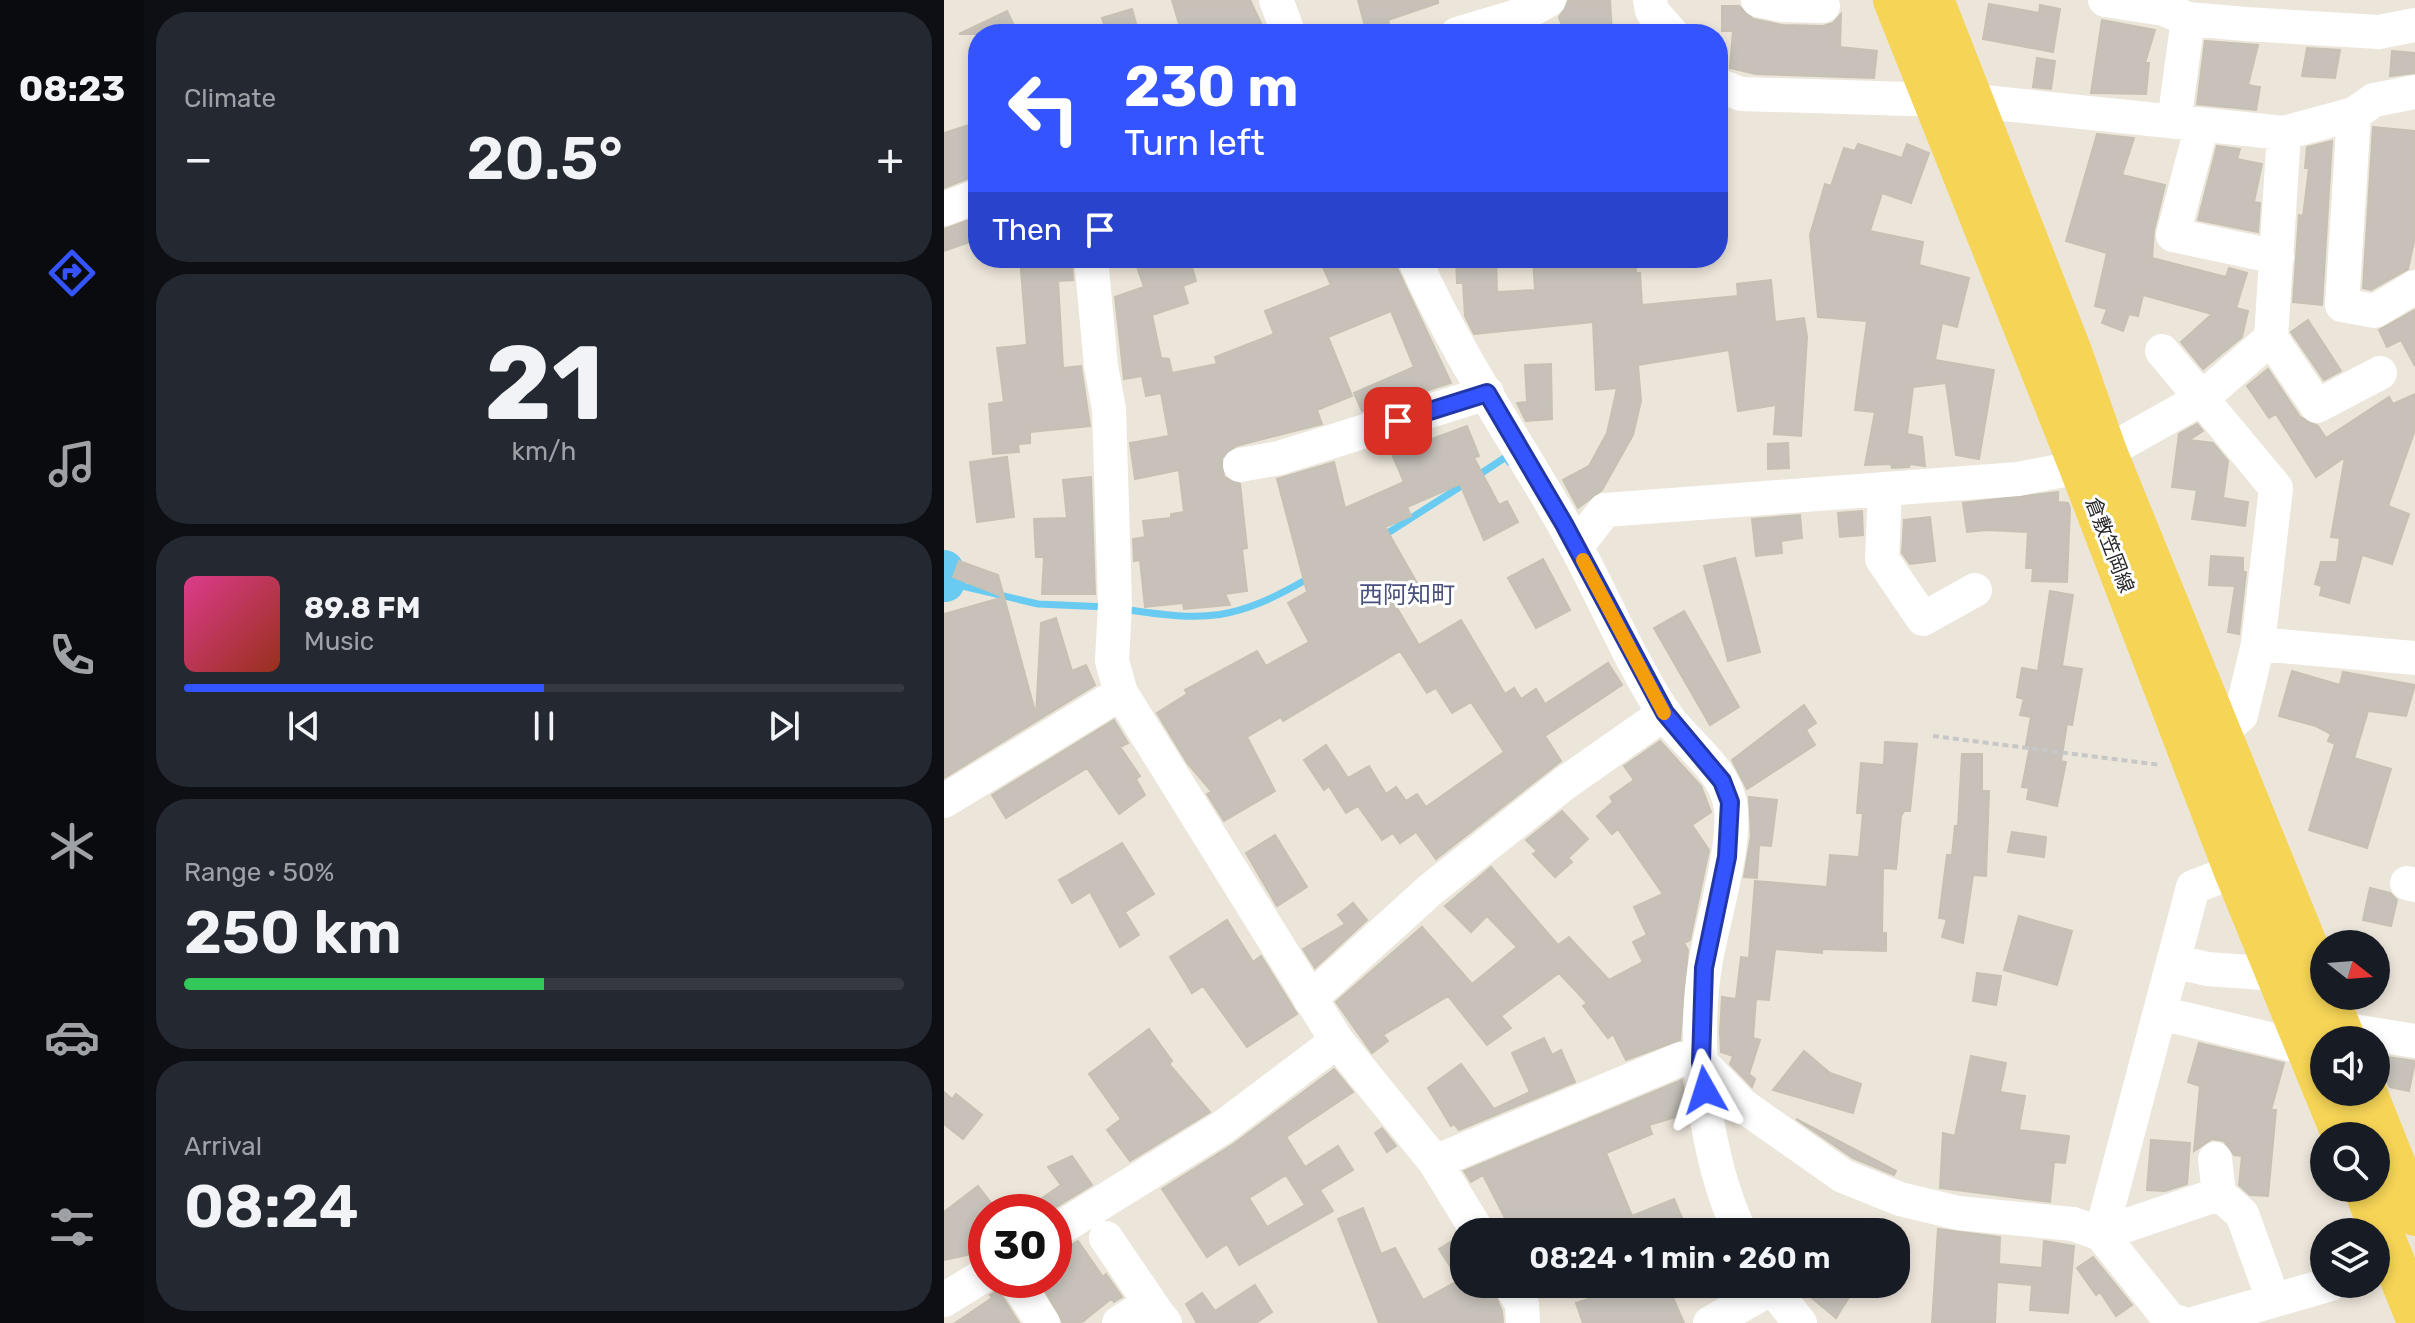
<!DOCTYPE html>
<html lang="en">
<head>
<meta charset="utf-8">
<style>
  :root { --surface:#171b24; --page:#242831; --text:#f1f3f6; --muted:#9ea1a6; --line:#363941; --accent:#3454ff }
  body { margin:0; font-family:Rubik,"Noto Sans JP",sans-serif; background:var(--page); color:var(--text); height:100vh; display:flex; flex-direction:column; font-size:30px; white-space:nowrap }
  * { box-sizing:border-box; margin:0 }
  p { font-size:26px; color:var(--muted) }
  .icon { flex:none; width:44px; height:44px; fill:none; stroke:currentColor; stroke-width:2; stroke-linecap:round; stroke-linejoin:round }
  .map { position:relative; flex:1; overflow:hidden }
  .drawer { display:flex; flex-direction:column; gap:12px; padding:12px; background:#0d0f14; width:800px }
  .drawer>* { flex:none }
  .guide { position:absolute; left:24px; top:24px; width:760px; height:244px; border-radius:32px; box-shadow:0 4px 12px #0003; background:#3454ff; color:#fff; overflow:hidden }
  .needle { width:52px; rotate:107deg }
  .fabs { position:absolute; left:1366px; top:930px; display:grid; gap:16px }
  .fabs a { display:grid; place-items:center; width:80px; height:80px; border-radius:50%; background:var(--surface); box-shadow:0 4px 12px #0003; font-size:40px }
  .speed { position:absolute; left:24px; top:1194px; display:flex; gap:16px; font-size:40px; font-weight:700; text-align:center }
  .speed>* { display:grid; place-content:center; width:104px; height:104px; border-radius:50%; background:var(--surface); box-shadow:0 4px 12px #0003; line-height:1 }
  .speed .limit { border:12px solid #d22; background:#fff; color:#111 }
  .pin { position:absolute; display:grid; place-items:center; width:68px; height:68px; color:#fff; margin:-34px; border-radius:16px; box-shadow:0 4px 12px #0006 }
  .me { position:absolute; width:88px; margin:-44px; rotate:354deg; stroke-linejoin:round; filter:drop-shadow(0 0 6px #0008) }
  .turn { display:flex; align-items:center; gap:28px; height:168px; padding:0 24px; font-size:36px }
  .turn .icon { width:104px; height:104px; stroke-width:2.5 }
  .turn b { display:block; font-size:56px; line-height:68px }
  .then { display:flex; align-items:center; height:76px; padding:0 24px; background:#0003; gap:16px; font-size:30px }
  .big { font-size:60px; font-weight:600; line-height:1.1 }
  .drawer .tile { flex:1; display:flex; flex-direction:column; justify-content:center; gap:12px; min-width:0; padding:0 28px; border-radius:32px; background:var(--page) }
  .drawer .dial { align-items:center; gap:0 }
  .dial b { font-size:104px; line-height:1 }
  .song { display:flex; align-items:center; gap:24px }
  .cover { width:96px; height:96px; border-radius:12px; background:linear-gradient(135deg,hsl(330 70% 55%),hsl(10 70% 35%)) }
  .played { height:8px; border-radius:4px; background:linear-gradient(90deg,var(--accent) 50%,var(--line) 50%) }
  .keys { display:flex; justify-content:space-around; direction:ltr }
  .heat { display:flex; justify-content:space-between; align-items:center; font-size:44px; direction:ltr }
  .charge { height:12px; border-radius:6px; background:linear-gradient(90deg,#34c759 50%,var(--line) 0) }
  .trip { position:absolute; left:506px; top:1218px; width:460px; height:80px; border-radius:32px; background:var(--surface); box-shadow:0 4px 12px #0003; font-weight:600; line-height:80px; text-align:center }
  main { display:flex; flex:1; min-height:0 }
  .menu { display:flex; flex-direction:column; width:144px; justify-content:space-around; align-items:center; background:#090b0e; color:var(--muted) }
  .menu .icon { width:56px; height:56px }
  .menu .on { color:var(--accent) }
  .menu b { font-size:36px; color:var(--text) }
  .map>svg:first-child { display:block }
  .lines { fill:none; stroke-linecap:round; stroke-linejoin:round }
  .stream { stroke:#69caf2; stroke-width:7 }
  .river { stroke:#69caf2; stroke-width:40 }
  .building { fill:#c7c1ba; stroke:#c7c1b4; stroke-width:2; fill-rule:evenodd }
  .path { stroke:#c7c7c7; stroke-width:4; stroke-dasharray:6 4; stroke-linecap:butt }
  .minor { stroke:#fff; stroke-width:34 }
  .major { stroke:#f5d456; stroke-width:42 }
  .route-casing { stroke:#2237a6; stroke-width:20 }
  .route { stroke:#3454ff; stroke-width:14 }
  .slow { stroke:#f59e0b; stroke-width:14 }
  .labels { text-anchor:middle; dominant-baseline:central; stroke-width:6; stroke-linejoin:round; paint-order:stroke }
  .street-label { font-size:20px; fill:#292929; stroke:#fff }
  .quarter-label { font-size:24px; fill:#48507b; stroke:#fff }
</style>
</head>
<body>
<main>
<nav class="menu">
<b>08:23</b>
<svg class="icon on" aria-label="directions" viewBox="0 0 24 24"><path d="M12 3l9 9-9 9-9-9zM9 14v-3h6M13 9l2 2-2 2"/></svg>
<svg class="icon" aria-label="music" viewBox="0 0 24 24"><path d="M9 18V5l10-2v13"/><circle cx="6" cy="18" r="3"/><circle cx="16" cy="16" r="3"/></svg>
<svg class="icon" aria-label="phone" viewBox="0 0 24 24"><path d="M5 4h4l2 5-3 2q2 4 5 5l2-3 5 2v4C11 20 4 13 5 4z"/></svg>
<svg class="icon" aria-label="climate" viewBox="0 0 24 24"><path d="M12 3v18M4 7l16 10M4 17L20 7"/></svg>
<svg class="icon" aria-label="car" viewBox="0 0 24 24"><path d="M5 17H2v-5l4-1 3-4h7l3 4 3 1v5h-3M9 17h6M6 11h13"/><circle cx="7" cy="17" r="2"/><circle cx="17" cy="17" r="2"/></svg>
<svg class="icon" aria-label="filters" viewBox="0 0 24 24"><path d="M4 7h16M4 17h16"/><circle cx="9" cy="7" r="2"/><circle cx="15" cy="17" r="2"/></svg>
</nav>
<section class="drawer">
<div class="tile"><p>Climate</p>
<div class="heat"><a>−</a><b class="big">20.5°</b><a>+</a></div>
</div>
<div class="tile dial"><b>21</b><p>km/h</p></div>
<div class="tile">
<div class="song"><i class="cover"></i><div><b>89.8 FM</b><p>Music</p></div></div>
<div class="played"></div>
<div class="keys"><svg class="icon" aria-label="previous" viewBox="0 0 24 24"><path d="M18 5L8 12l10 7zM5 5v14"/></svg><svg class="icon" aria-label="pause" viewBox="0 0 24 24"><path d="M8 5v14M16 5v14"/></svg><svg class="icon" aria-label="next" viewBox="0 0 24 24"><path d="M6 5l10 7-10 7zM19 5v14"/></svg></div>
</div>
<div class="tile"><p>Range · 50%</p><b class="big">250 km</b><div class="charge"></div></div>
<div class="tile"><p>Arrival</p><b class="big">08:24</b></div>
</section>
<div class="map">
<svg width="1471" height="1323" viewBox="0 0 1471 1323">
  <rect width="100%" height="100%" fill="#ece5da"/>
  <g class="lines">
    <path class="stream" d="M533,476L562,457L565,462
      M439,536L522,483
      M1,582L94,604L163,607
      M179,609C264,622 290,621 365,578"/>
    <path class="river" d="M0,570L1,582"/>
  </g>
  <path class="building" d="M228,0H306L322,34H238Z
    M414,0H494V3L444,20L447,34H423Z
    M625,0H666L668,34H621L615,17Z
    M1045,4L1095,13L1096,5L1116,9L1109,52L1039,39Z
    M778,6H795L809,19L838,25L879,26L889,23L897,14L896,47L933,51L930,78L812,74L786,68L789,31H778Z
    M188,9L195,34H163L158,18Z
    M63,11L74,34H15Z
    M1158,20L1211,30L1201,63H1205L1202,94L1147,93Z
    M1261,41L1314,45L1304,85L1316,87L1312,110L1253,104Z
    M1363,48L1396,50L1391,78L1358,76Z
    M1448,51L1471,53V73L1446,76Z
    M1093,58L1111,61L1107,89L1089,87Z
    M34,122V165L24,166L28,177L0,188V133Z
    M1429,127L1471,131V237L1464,269L1427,290L1419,288Z
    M1153,134L1190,138L1178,175L1221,185L1210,230L1208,258L1282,277L1285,268L1303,273L1292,308L1304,311L1298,337L1259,369L1237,342L1268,314L1199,295L1194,316L1185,314L1179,331L1158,323L1163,309L1151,306L1163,253L1122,241Z
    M1388,141L1378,305L1349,302L1355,215L1359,216L1365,168H1361L1363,147Z
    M914,144L958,158L963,144L985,153L967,203L938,193L926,231L979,242L975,265L1025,278L1013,327L998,323L991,360L1050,370L1035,459L1012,455L1002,383L969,387L963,434L978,437L981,466L966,464L965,467L948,468L947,464L921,465L931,412L911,410L923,321L874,317L866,235L881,184L887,186L900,148L911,151Z
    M1273,146L1296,149L1293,159L1318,164L1310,202L1316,203L1314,232L1254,220Z
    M34,217V239L0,251V229Z
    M76,258H127L129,280L114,281L119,368L137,366L146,426L86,432V443L74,444L75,452L49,454L45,404L60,402L53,348L83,345Z
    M190,258H245L252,281L239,286L244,303L208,315L217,358L225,359L228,373L273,364L271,357L330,334L321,311L387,285L375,258H433L411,269L453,268L507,383L418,411L410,393L470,367L447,311L384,337L408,396L373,410L378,424L292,446L278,458L280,477L296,484L303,548L298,549L303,591L281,594L286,605L240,609L239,603L201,607L196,560L190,561L189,539L201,537L199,521L227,518V514L240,512L235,470L191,479L186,443L225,436L217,393L202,396L198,376L180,379L171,297L200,287Z
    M512,258H552L553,292L591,290L589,258H691L692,273H696L698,305L794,296L793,284L827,280L831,322L860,318L863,337L857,436L830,434L832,405L794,411L785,350L694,365L697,401L689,435L658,490L634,508L619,480L645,466L663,433L673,388L652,390L649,322L530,334L521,316L519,283H513Z
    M1471,310V366L1457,340L1443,347L1435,330Z
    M1364,320L1397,371L1380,380L1347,332Z
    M607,364L608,419L582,421L573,403L583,402L581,365Z
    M1324,369L1356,417L1374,426L1382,438L1445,397L1449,404L1471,394V430L1444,506L1465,514L1448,564L1418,555L1405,603L1376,595L1378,586L1371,584L1377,562H1393L1396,538L1387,537L1401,457L1372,477L1332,414L1325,418L1303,386Z
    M1253,424L1259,431L1245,440L1269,443L1284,461L1279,498L1304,502L1301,526L1248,519L1253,490L1228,487L1235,434Z
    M523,426L535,456L530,458L555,505L563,501L574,522L540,540L516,484L463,507L467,516L441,527L473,583L447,598L475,645L517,620L561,694L570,688L577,699L592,689L601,704L664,663L678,685L601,736L617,761L492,859L472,832L456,843L449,833L438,840L414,806L402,813L385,786L380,790L360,760L382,745L404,778L425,766L442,794L452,787L462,801L473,794L482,807L560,752L527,702L508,713L492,688L483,693L456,651L339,721L337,717L303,737L331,791L280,821L263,794L268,792L244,764L213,713L243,694L241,690L313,651L322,666L365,642L344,603L363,592L333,479L390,462L401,508L460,482L444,445L474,436L477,443Z
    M844,443L845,468L824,469V444Z
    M63,457L70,517L33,522L26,462Z
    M147,477L151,594H98L100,557H92L90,519L123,518L119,480Z
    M1114,492V502L1124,503L1126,508L1123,582L1088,581L1089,568H1082L1084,532L1043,530L1023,532L1019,503Z
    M918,511L919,535L896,537L894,513Z
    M856,515L858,538L837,541L838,553L812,556L808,519Z
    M986,517L991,561L966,564L958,553L960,520Z
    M1267,556L1299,558V572H1302L1295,634L1284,632L1291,586L1265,585Z
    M791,558L816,652L784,661L760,566Z
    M599,559L626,610L592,628L564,578Z
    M15,561L54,575L60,597L9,577Z
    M1106,591L1129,595L1118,666L1138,669L1128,725L1123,724L1117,761L1122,762L1113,806L1083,799L1085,788L1078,787L1086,746L1082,745L1087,717L1076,715L1080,699L1073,697L1078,668L1094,671Z
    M60,597L92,715L97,623L112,618L128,671L142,665L151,685L0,778V614Z
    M740,611L795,707L766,725L710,628Z
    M1348,671L1396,685L1399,672L1471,685L1462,716L1424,711L1410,758L1447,769L1423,848L1365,830L1391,744L1384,741L1387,734L1372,726L1335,716Z
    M860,705L872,723L862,730L871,745L803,789L788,760Z
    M170,720L184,743L176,747L196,776L192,779L201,795L175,814L143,768L62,818L48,795Z
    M716,741L757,786L767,812L748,825L765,850L746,940L740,943L744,950L736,1040L682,1060L669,1034L664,1038L639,1006L643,1003L615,973L557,1016L567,1028L543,1045L504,996L439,1035L444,1041L428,1053L392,1002L478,927L528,984L573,947L543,916L527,932L501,906L547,867L614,945L625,937L665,980L699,962L689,942L703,935L690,907L719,894L674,829L668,834L653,816L669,802L666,797L690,780L680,766Z
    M941,742L973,744L966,811H960L957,816L952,869L939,868L938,933H942V951L878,949V953L831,949L825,1000L812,999L809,1038L816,1040L805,1074L811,1079L808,1087L786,1064L789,1056L777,1052L776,1032L778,997L792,999L797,957L805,958L811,881L883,887L886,855L915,857L919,813H913L917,763L940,765Z
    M1018,754H1038V791H1045L1042,876L1029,875L1019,943L998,937L1003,919L995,918L1003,855H1008L1011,826H1014Z
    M805,797L833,800L827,846L815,845L813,878L800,877L807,836Z
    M618,811L644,839L624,858L628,862L611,877L589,854L593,851L582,840Z
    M1068,832L1102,837L1100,857L1064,852Z
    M331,835L363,887L333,906L302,853Z
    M178,843L210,894L181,912L195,935L176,947L146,892L128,903L115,880Z
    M1426,888L1446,893L1453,900L1447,926L1419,920Z
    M409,903L423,920L371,968L359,949L401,924L394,915Z
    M1075,916L1128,931L1113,985L1060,970Z
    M283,920L309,962L317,956L353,1014L303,1047L259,986L248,993L226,957Z
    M1033,973L1057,976L1052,1005L1029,1001Z
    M205,1029L228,1061L225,1064L266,1112L186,1161L163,1130L177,1119L145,1074Z
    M600,1038L608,1055L617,1050L631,1082L515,1130L510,1124L507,1126L484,1088L517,1064L550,1109L586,1092L568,1053Z
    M1255,1043L1340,1063L1327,1110H1332L1324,1196L1306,1195L1295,1185L1298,1156L1290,1155L1280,1141L1268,1139L1250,1151L1256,1086L1244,1082Z
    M860,1051L886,1073L917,1084L909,1113L829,1090Z
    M1027,1056L1062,1063L1056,1092L1081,1096L1075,1130L1125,1136L1121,1163L1110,1162L1106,1202L996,1188L999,1133L1011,1136Z
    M1437,1056L1471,1061L1465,1091L1446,1087L1435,1067Z
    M390,1069L409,1092L342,1137L361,1167L394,1146L409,1170L376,1190L389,1211L295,1265L283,1244L263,1257L218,1189L291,1143ZM342,1175L361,1205L323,1227L305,1198Z
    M738,1080L742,1114L705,1125L708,1134L662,1153L688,1216L730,1199L744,1232H601L597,1223L580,1232H554L552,1223L561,1218L539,1175L527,1182L520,1171Z
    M0,1092L8,1099L12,1094L38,1115L19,1139L0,1124Z
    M852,1119L937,1163L952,1171L950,1175L909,1158Z
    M438,1128L452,1146L443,1152L431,1133Z
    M1207,1140L1246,1143L1243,1184L1221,1191L1203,1190Z
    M128,1156L148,1185L104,1212H78L117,1185L104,1167Z
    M34,1186L54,1212H42V1251L0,1260V1212Z
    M419,1208L437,1254L451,1248L479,1300L515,1280L495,1249L514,1237L520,1245V1284H546L558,1311L559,1323H435L394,1219Z
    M994,1229L1056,1237L1055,1264L1098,1268L1100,1241L1130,1246L1124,1313L1086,1310L1088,1285L1053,1282L1051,1323H988Z
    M134,1241L159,1277L162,1274L178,1297L170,1302L167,1299L137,1323H119L95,1280H110V1261L123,1254L120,1249Z
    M1149,1257L1188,1305L1172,1316L1156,1292L1152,1295L1133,1268Z
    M692,1284H723L740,1323H639L632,1303Z
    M851,1284H913L892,1318Z
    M311,1285L328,1312L312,1323H253L242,1304L258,1293L271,1311Z
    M54,1290L75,1323H11L48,1298L46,1295Z"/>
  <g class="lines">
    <path class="path" d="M989,736L1217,765"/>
    <path class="minor" d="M332,0L345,34
      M706,0L708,11L728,34
      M814,0L838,5L879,6
      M1161,0L1220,9L1244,19L1302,24L1435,32L1471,25
      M513,34L580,14L605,0
      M774,85L797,94L1030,101L1340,133L1410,114L1430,100L1471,92
      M1410,114L1398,305L1431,311L1471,287
      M1230,122L1244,19
      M1258,125L1229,235L1333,257
      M1340,133L1327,338L1373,406L1436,373
      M0,209L34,196
      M147,258L157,366L165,409L171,604L168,661L177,693L393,1041L491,1162L534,1232
      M470,258C510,350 568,434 618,521C654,583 681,653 720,713C740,742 775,764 785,799C796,836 767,925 761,966C748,1048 761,1157 796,1232
      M1218,351L1332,488L1314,644L1297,715L1277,732L1253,741
      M296,465L335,458L543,393
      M941,489L938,559L979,619L1031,590
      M632,547L661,510L1074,479L1136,467L1257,399L1327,338
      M1314,644L1471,658
      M0,801L177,693
      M1463,883L1471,885
      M1230,961L1263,969L1333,974
      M366,999L486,890L621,783L721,713
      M1216,1013L1363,1048
      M1397,1029L1471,1041
      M1271,1159L1275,1194
      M491,1162L737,1059L757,1062L798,1105L899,1176L956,1199L1014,1213L1129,1224L1157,1234L1226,1320L1237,1323
      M110,1232L279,1127L393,1041
      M1157,1234L1249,887L1313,863
      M1157,1234L1275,1194L1298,1214L1329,1299
      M162,1238L213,1313
      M71,1280L99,1323
      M566,1284L578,1304L579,1323
      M825,1284L856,1323
      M0,1300L42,1274
      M175,1323L192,1312L213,1313L221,1323
      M766,1323L828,1288
      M1252,1323L1387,1284"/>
    <path class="major" d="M950,0L1136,467L1290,869L1380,1090
      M989,0L1127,352L1162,452L1380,988
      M1383,996L1401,1040
      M1381,1092L1399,1136
      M1422,1092L1471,1215
      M1420,1188L1471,1314"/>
  </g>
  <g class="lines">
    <g class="route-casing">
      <path id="route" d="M454,421L543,393L620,524L721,713L778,781L786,802L783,857L760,968L757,1062L761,1090"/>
    </g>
    <use href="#route" class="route"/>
    <path class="slow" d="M639,560L720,713"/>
  </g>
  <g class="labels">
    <g class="street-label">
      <text transform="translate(1166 545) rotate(69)">倉敷笠岡線</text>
    </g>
    <g class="quarter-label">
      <text x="463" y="595">西阿知町</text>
    </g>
  </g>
</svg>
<div class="fabs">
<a><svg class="needle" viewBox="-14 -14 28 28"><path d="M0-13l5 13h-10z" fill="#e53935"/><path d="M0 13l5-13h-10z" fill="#9ea1a6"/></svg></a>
<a><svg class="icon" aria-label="sound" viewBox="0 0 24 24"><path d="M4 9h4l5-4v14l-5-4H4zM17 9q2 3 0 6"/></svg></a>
<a><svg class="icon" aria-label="search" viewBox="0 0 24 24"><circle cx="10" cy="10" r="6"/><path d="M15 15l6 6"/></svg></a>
<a><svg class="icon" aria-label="layers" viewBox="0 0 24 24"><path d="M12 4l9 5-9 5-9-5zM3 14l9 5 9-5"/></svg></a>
</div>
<div class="speed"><div class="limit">30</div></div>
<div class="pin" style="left:454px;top:421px;background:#d93025"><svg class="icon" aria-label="arrive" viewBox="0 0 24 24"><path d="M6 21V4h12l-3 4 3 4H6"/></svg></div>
<svg class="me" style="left:761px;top:1090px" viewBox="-20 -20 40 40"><path d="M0-17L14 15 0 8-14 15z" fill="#3454ff" stroke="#fff" stroke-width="4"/></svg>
<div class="trip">08:24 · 1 min · 260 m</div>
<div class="guide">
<div class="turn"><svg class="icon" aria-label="left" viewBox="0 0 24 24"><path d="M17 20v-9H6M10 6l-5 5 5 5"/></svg><div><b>230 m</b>Turn left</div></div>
<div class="then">Then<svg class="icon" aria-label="arrive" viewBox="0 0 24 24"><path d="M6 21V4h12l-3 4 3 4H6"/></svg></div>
</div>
</div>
</main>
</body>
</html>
